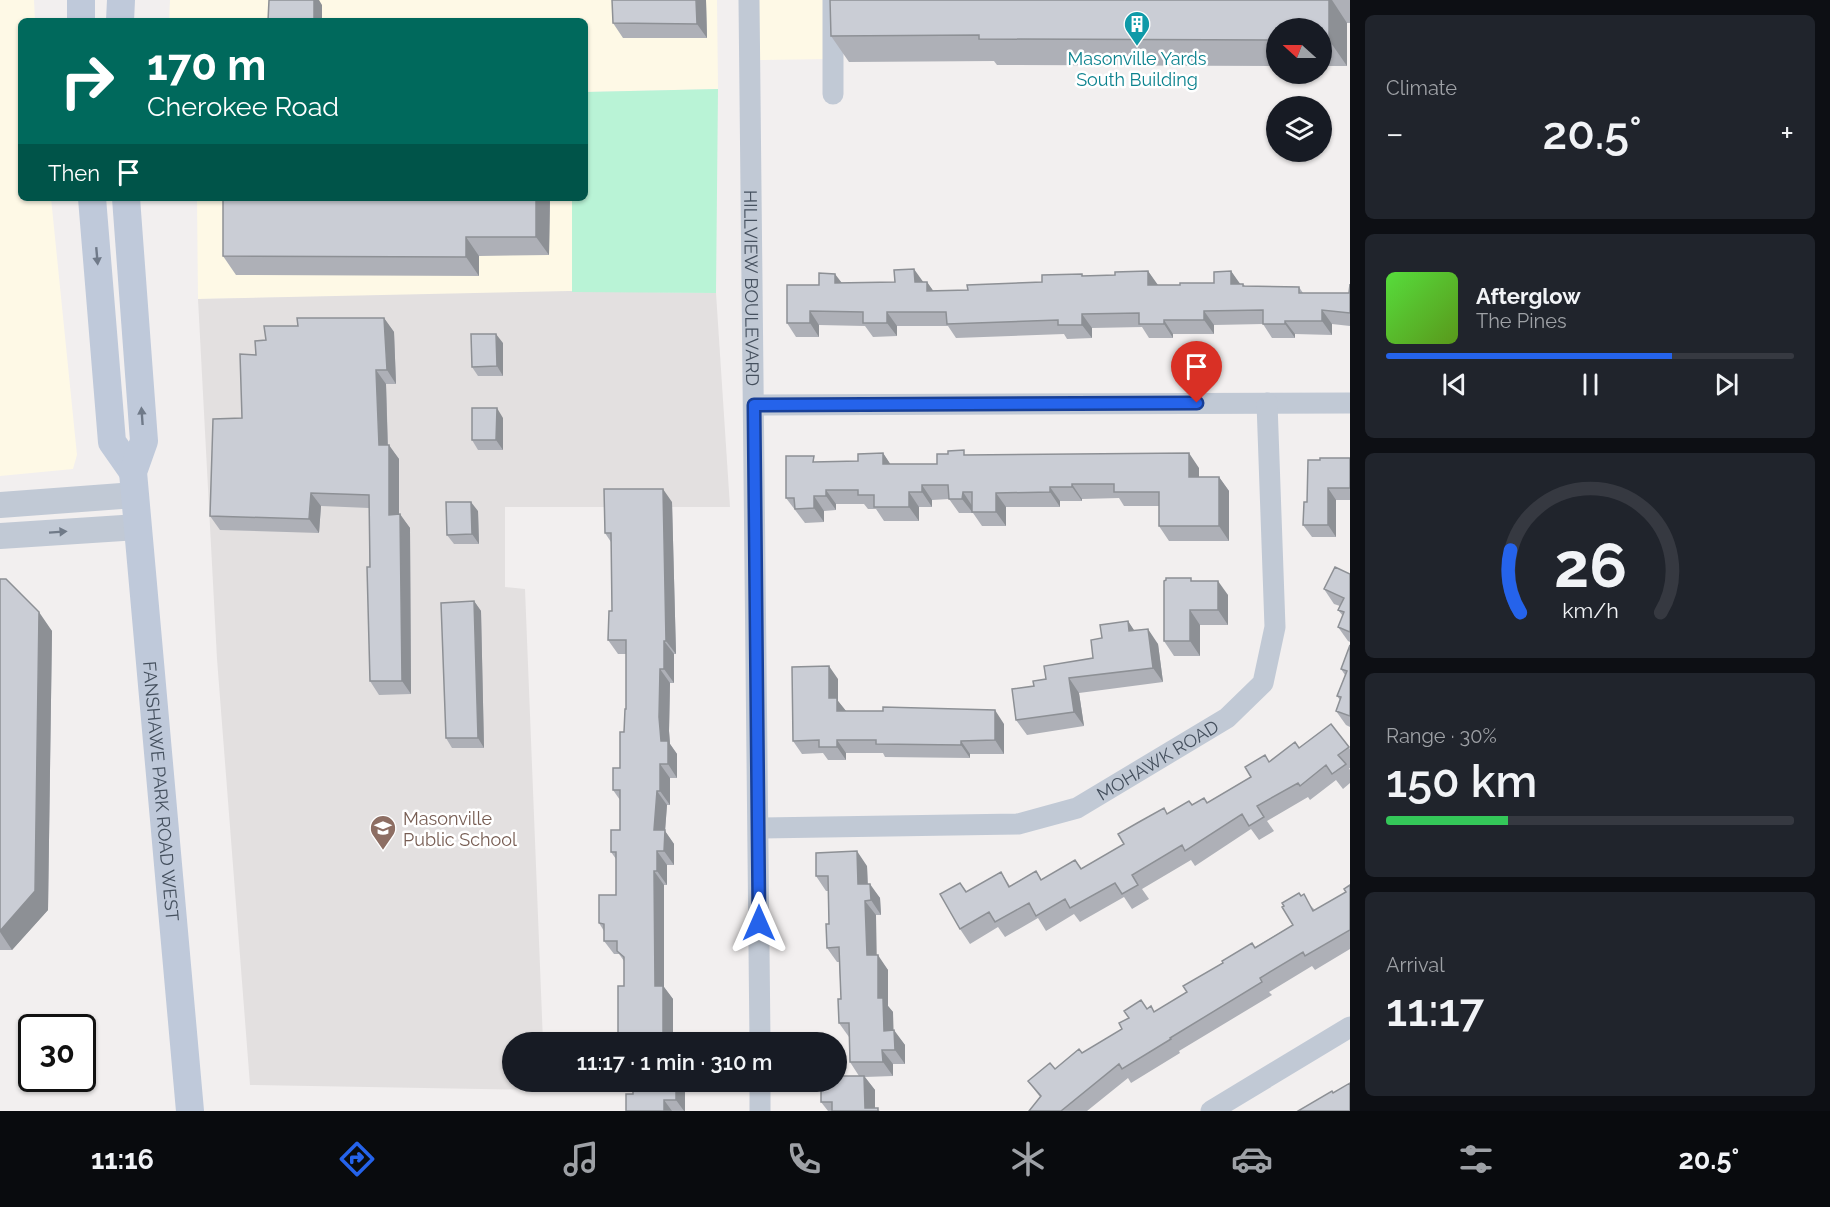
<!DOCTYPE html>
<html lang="en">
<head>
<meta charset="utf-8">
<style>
  :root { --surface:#171b24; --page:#20242c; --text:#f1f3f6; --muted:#9ea1a6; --line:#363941; --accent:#2563eb }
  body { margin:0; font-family:Raleway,sans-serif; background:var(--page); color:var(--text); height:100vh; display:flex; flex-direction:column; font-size:22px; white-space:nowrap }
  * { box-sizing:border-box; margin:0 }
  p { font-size:20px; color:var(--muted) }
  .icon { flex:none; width:33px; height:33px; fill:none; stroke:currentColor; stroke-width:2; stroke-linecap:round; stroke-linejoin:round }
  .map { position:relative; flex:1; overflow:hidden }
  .drawer { display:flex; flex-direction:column; gap:15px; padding:15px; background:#0d0f14; width:480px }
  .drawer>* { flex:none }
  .top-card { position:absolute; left:18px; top:18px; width:570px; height:183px; border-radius:9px; box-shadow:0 2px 4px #0004; background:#00695c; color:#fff; overflow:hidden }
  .needle { width:39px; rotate:291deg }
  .tools { position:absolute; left:1266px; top:18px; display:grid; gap:12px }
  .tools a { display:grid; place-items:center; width:66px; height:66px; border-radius:50%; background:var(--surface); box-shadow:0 2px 4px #0004; font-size:30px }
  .speed { position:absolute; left:18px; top:1014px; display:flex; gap:12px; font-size:30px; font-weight:700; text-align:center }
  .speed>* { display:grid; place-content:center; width:78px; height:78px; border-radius:50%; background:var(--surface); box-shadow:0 2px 4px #0004; line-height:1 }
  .speed .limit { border:3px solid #111; border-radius:9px; background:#fff; color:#111 }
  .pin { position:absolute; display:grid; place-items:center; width:51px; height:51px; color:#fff; margin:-62px -26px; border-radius:50% 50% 50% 0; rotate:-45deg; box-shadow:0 0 6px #0007 }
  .pin .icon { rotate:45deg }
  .me { position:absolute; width:66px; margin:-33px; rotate:0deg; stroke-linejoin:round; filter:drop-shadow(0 0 4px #0008) }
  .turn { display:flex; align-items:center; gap:21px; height:126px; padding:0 30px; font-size:27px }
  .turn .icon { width:78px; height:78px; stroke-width:2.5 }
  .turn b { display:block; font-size:42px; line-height:51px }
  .then { display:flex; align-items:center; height:57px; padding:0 30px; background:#0003; gap:12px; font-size:22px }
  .big { font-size:45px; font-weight:600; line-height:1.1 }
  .drawer .widget { flex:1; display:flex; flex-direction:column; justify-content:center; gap:9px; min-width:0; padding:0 21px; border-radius:9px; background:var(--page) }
  .drawer .dial { align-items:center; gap:0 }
  .dial svg { height:156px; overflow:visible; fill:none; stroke:var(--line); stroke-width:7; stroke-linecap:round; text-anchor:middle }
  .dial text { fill:var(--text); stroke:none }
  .song { display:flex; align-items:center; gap:18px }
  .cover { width:72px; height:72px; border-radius:9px; background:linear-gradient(135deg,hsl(110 70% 55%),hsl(90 70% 35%)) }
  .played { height:6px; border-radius:3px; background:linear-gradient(90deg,var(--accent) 70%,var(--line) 70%) }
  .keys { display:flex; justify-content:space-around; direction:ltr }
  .heat { display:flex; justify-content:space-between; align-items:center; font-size:33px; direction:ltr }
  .charge { height:9px; border-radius:4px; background:linear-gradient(90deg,#34c759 30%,var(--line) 0) }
  .trip { position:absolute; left:502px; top:1032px; width:345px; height:60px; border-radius:30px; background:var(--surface); box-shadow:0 2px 4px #0004; font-weight:600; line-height:60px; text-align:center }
  .tabs { display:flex; height:96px; justify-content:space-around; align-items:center; background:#090b0e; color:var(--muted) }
  .tabs .icon { width:42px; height:42px }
  .tabs .current { color:var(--accent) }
  .tabs b { font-size:27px; color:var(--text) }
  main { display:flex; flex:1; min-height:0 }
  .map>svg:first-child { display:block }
  .commercial { fill:#fef9e6 }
  .education { fill:#e3e0e0 }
  .green { fill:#b9f3d6 }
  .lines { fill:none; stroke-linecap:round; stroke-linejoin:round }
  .minor { stroke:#c1c9d5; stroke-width:21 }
  .tertiary { stroke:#c1c9d5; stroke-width:26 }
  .secondary { stroke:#bfc9da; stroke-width:28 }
  .wall { fill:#aeb0b7 }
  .shaded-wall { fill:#8d9095 }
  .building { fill:#cacdd5; stroke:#8d9095; stroke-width:1.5 }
  .oneway { fill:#707a89 }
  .oneway2 { fill:#707a88 }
  .route-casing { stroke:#184099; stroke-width:15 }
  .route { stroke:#2563eb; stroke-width:10 }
  .labels { text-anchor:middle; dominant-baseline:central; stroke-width:5; stroke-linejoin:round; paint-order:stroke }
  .culture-label { font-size:18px; fill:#0d838f; stroke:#fff }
  .street-label { font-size:18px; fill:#45505e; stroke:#fff }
  .education-label { font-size:18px; fill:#785e54; stroke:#fff; text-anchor:start }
</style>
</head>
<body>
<main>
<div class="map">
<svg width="1350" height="1111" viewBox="0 0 1350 1111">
  <rect width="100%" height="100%" fill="#f2efef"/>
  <path class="commercial" d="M0,0H34L35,21H21V198H51L77,455L73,469L0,476Z
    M170,0H717L718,89L585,92V21H169Z
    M754,0H827L828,59L755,60Z
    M197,198H572V292L198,299Z"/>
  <path class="education" d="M569,291L716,293L730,507H505V587L525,589L543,1042H513V1082H544L545,1090L250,1085L217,659L198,299Z"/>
  <path class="green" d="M718,89L716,293L572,292V198H585V92Z"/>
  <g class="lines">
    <g class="minor">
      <path id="s1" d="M749,0L760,1042"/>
      <path d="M833,94V0"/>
      <path d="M755,405L1350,403"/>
      <path id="s2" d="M759,828L1018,824L1077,808L1227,718L1263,683L1275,627L1267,403"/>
      <path d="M760,1082V1111"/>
      <path d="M1211,1111L1350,1027"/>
    </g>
    <path class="tertiary" d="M0,505L135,495
      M0,536L138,527"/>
    <g class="secondary">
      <path d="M81,0V21"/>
      <path d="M120,21L121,0"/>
      <path d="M92,198L112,442L133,472"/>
      <path id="s3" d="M126,198L144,441L133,472L190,1111"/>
    </g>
  </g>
  <path class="wall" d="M706,0L707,38H623L613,23Z
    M830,0H1350V23H1347V66H1322V28H1276V66L997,65L994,61L849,62L831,36Z
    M550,198L549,255L479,256V276L236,275L223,256Z
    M1148,271L1157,285H1180L1214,283L1231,271L1239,284H1243L1245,286L1299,287L1303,293H1349L1350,284V326L1332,324V335L1295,334V338H1272L1263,324L1214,325V334H1173V338H1149L1142,327L1092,328V338L1067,339L1064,334L956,338L948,326H897V336L873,337L865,326L819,325V337H796L787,323L819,285L842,283L927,282L933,291L968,290L1042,282L1082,274L1083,276L1115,275Z
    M384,318L394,332L396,384H386L388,445L399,459V514L410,528L411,694L379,695L370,681L369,508L321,506L319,533L220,530L210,516L242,418L256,355L266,340L298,326Z
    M503,343V376H478L472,367Z
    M503,418V450H478L472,440Z
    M883,453L890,464H937L967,455L1199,468V477H1219L1229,491V541H1169L1159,526V506H1124L1119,498L1082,499V501H1060V507H1006V526H982L973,513H959L949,499L932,500V507H919V521H884L876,509H868L864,504H836V510L824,511V522L805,523L786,498L818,462L858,461Z
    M1350,458V500H1336V537H1312L1303,525L1307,502L1320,460Z
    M672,502L676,654H674V683H670L669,731L670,744L677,754V778H670V805H667L665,831L674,844V865H667V885H664V987L673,999V1042H621L618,1038L624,986V961L619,954H614L604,941V931L599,923L616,895V859L611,852L620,830V800L613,790L620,768L626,709V654H618L608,640L612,611L611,542L605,533Z
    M478,511L479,544H454L447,535Z
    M1350,574V642L1348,641L1338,627L1343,616L1338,610L1340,606L1334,604L1324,589Z
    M0,579L52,631L48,910L12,950H0Z
    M1193,581L1228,595V625H1200V656H1174L1164,641Z
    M474,601L481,611L484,748H452L446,738Z
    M1128,621L1134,631L1158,644L1163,682L1079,693L1084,726L1027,735L1016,720L1034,686L1093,658L1102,638Z
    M1350,645V727L1346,725L1336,711L1340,700L1337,696L1345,675L1341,669Z
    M838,679V701L846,711L1004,724V754H970V758L885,757L883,753H846V760H828L823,753L802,754L793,741Z
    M1331,724L1350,749V768H1349L1350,770V783L1343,789L1336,780L1310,800L1308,797L1267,821L1274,831L1259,840L1251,829L1195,866L1191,860L1142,889L1149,899L1132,909L1124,897L1080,922L1074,914L1046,931L1038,918L1005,937L998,927L970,944L960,929V883L967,892L1001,872L1010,886L1036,871L1042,880L1075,860L1082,869L1124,844L1167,814L1192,805L1207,803L1251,777L1265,755L1269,762L1299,748Z
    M867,866L868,884L880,898L881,915H876V955L888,970V1006L893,1012V1030L905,1045V1064H893V1076L865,1077L875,1090V1108L880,1111H828L821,1102L859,1076L850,1062L849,1037L839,1023L841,999L839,962H837L827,948L829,924L828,891H826L816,876Z
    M1350,885V949L1315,970L1312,966L1269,992L1272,995L1179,1051L1180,1053L1131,1083L1128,1078L1087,1111H1029L1040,1097L1028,1081L1055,1069L1122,1029L1129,1018L1147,1008L1154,1012L1187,992L1255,947L1293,925L1301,896L1315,910L1346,892Z
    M685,1082V1111H626L633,1094Z"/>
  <path class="shaded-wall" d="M314,0H319L322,5V21H314Z
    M696,0H706L707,38L697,24Z
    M1329,0H1332L1347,23V66L1329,40Z
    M536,198H550L549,255L536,237Z
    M466,237L479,256V276L466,257Z
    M914,269L924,283L915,282Z
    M1148,271L1158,285H1148Z
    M1231,271L1241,285L1231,284Z
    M835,274L845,287L835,283Z
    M927,282L937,296L927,291Z
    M1322,310L1332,324V335L1322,321Z
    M810,311L819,325V337L810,323Z
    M1204,311L1214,325V334L1204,320Z
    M887,312L897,326V336L887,323Z
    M1082,314L1092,328V338L1082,325Z
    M384,318L394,332L396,384L387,370Z
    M1164,320L1173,334V338L1164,324Z
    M1285,321L1295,334V338L1285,324Z
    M496,334L503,343V376L497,366Z
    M376,370L386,384L388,458L379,445Z
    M497,408L503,418V450L496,440Z
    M389,445L399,459V528L389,515Z
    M883,453L893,468L883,464Z
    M1189,453L1199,468V491L1189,477Z
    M1219,477L1229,491V541L1219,526Z
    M1072,484L1082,499V501L1072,487Z
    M922,485L932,500V507L922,492Z
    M1050,487L1060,501V507L1050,492Z
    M1328,488L1336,500V537L1328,525Z
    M663,489L672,502L676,654L666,641Z
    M826,490L836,504V510L826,496Z
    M909,492L919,507V521L909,507Z
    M963,492L973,507V513L962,499Z
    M311,493L321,506L319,533L309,519Z
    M996,493L1006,507V526L996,512Z
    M814,496L824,511V522L814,508Z
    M471,502L478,511L479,544L472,534Z
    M400,514L410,528L411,694L402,681Z
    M1218,581L1228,595V625L1218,610Z
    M474,601L481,611L484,748L478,738Z
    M1190,610L1200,625V656L1190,641Z
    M39,612L52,631L48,910L12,950L0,932V931Z
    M1128,621L1138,636L1129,631Z
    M1148,629L1158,644L1163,682L1153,668Z
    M664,641L674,654V683L664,669Z
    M829,666L838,679V701L846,711V724L829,698Z
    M660,669L670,683L669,731L670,744L677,754V778L668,764L661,741L659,717Z
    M1069,678L1079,693L1084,726L1074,712Z
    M995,710L1004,724V754L995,740Z
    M837,740L846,753V760L837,747Z
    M961,741L970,754V758L961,745Z
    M660,764L670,778V805L660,791Z
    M657,791L667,805L665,831L674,844V865L664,851L654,830Z
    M657,851L667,865V885L657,871Z
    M857,851L867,866L868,898L858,884Z
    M654,871L664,885V987L673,999V1042H663L655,986Z
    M870,884L880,898L881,915L871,900Z
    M865,901L876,915L877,970L867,955Z
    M878,955L888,970V1006L893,1012L894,1045L884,1031L878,998Z
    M894,1030L905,1045V1064L895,1050Z
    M882,1050L893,1064V1076L883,1062Z
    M864,1076L875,1090V1111L865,1108Z
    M676,1082H685V1111H684L676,1100Z
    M664,1100L672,1111H664Z"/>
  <path class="building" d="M269,0H314V21H268Z
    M612,0H696L697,24L613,23Z
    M830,0H1329V40H1322V28H1276V40L979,39V35L831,36Z
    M223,198H536V237H466V257L223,256Z
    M914,269L915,282H927V291L968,290L967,285L1042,282V275L1082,274V276L1115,275V272L1148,271V285H1180V283H1214V272L1231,271V284H1243V286L1299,287V293H1349L1350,284V313L1322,310V321H1285V324H1263V310L1204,311V320H1164V324H1139V313L1082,314V325H1058V320L947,324L946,312H887V323H863V312L810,311V323H787V285H819V273L835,274V283L895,282L894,270Z
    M297,318H384L387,370H376L379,445H389V515L400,514L402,681H370L367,567H370L369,495L311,493L309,519L210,516L213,419L242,418L240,354L256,355L255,341L266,340L264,326H298Z
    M471,334H496L497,366L472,367Z
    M472,408H497L496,440H472Z
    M964,450V455L1189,453V477H1219V526H1159V492H1114V484H1072V487H1050V492L996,493V512H972V492H963L962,499H949L948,485H922V492H909V507H874V495H858V490H826V496H814V508L795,509L794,498H786V456H814L813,462L858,461V454L883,453V464H937V454H948V451Z
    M1320,458H1350V488H1328V525H1303L1304,502H1307L1308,460H1320Z
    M604,489H663L666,641H664V669H660L659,717L661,741H668V764H660V791H657L654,830H665L664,851H657V871H654L655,986H663V1042H628V1038H618V986H624V957L617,951V941H604V924L599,923V895H616V852H611V830H620V790H613V768H620V732H624L625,709H626V640H608L609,611H612L611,533H605Z
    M446,502H471L472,534L447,535Z
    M1335,567L1350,574V632L1338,627L1344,612L1338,610L1344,598L1324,589Z
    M1166,578H1191V581H1218V610H1190V641H1164V581L1166,580Z
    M0,579H6L39,612L35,891L0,931Z
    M474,601L478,738H446L441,603Z
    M1128,621L1129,631L1148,629L1153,668L1069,678L1074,712L1016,720L1012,689L1034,686L1033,681L1046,679L1044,666L1093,658L1091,640L1102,638L1100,625Z
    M1350,645V716L1336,711L1341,697L1337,696L1347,671L1341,669Z
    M829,666V698H837V711H883V707L995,710V740L961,741V745L876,744V740H837V747H819V740L793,741L792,667Z
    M1331,724L1349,747L1338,755L1346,764L1332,774L1326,765L1300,786L1298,783L1257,806L1264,817L1249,826L1242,814L1185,851L1182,845L1132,875L1138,885L1122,894L1115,883L1070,908L1065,899L1036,916L1029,903L995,922L989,912L960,929L940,894L960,883L966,892L1001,872L1009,887L1036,871L1041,880L1075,860L1081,869L1124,844L1118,834L1139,822L1164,808L1167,814L1189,801L1192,805L1204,798L1207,803L1251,777L1245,767L1265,755L1269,762L1295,742L1299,748Z
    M857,851L858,884H870L871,900L865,901L867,955H878V998H883L884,1031L894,1030L895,1050H882L883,1062H850L849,1023H839L838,999H841L839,947L827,948L826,924H829L828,876H816V853Z
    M1350,885V930L1305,956L1303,952L1260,978L1262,982L1170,1038L1171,1039L1122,1069L1119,1064L1061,1111H1029L1041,1096L1028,1081L1050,1063L1055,1069L1079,1049L1082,1053L1122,1029L1119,1023L1129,1018L1124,1011L1141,1000L1147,1009L1151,1006L1154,1012L1187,992L1183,986L1223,963L1222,961L1252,943L1255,948L1293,925L1282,907L1284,906L1282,903L1299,893L1301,896L1304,894L1313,911L1346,892L1344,889Z
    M837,1076H864L865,1108H878V1111H832V1102H821V1082H837Z
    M633,1082H676V1100H664V1111H626V1094H633Z
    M1350,1083V1111H1298L1332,1091L1333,1093Z"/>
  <defs><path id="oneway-solid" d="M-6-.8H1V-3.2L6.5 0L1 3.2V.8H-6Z" transform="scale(1.5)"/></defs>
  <g class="oneway">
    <use href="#oneway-solid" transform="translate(97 256) rotate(85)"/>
    <use href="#oneway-solid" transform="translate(142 416) rotate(-94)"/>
  </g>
  <use class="oneway2" href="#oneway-solid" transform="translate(58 532) rotate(-4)"/>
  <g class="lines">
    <g class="route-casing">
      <path id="route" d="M759,923L754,405L1197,403"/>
    </g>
    <use href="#route" class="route"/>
  </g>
  <defs>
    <g id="building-pin" transform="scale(1.35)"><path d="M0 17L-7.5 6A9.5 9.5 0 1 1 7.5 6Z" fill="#0f9aa8" stroke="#fff"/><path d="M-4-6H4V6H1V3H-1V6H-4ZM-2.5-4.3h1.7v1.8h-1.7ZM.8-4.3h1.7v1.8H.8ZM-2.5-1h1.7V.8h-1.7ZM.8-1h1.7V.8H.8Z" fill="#fff"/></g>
    <g id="school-pin" transform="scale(1.35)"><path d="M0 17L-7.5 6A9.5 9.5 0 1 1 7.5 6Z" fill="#8d6e63" stroke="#fff"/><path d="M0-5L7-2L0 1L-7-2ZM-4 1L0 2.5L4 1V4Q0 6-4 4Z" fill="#fff"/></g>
  </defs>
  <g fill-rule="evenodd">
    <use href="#building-pin" x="1137" y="24"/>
    <use href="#school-pin" x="383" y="828"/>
  </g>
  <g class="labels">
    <g class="culture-label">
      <text x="1137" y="58">Masonville Yards<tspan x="1137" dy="21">South Building</tspan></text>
    </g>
    <g class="street-label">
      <text stroke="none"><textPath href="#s1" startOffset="288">HILLVIEW BOULEVARD</textPath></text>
      <text stroke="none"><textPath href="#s2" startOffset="414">MOHAWK ROAD</textPath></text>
      <text stroke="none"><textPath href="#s3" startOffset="597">FANSHAWE PARK ROAD WEST</textPath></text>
    </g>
    <g class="education-label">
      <text x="403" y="818">Masonville<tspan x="403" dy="21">Public School</tspan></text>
    </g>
  </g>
</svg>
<div class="tools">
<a><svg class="needle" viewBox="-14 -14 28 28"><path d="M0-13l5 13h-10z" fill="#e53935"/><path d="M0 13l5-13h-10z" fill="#9ea1a6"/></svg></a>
<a><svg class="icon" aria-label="layers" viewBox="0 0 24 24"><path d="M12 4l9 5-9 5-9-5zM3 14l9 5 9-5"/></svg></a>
</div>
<div class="speed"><div class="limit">30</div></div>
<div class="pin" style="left:1197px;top:403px;background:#d93025"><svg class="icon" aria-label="arrive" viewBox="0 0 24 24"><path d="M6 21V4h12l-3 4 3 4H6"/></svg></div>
<svg class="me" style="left:759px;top:923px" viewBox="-20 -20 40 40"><path d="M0-17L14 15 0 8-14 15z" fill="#2563eb" stroke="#fff" stroke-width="4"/></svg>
<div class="trip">11:17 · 1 min · 310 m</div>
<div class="top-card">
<div class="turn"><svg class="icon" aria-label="right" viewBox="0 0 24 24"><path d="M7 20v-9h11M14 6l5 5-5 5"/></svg><div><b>170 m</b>Cherokee Road</div></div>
<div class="then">Then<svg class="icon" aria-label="arrive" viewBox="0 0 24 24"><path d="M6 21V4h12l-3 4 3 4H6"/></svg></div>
</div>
</div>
<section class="drawer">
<div class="widget"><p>Climate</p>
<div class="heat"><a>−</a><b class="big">20.5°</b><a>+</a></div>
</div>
<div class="widget">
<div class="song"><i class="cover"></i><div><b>Afterglow</b><p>The Pines</p></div></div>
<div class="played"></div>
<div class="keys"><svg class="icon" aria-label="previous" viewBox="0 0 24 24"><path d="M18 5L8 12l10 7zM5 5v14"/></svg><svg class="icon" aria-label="pause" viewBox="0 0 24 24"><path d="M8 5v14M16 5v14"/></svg><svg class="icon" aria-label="next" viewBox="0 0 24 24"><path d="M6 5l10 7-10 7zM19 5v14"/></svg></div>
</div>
<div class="widget dial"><svg viewBox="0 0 100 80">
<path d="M14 69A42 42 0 1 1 86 69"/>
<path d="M14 69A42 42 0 0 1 9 37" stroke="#2563eb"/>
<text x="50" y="56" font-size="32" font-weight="700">26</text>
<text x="50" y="72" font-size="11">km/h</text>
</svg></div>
<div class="widget"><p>Range · 30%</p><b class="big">150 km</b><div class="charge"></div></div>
<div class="widget"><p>Arrival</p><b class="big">11:17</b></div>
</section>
</main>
<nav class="tabs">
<b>11:16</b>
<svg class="icon current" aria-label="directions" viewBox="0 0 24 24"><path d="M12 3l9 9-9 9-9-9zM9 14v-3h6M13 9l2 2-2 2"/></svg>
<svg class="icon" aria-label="music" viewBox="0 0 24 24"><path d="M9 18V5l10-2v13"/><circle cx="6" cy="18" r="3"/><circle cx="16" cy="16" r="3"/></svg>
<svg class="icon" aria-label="phone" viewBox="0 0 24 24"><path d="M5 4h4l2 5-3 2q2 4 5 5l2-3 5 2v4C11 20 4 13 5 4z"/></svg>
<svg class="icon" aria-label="climate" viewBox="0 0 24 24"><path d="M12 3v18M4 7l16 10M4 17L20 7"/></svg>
<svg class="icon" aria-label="car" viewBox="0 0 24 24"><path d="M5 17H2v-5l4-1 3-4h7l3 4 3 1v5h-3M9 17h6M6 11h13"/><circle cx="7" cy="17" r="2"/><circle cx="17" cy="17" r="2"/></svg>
<svg class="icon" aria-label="filters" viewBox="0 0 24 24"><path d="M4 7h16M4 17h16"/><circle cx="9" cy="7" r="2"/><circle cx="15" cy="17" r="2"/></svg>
<b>20.5°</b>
</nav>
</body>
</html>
